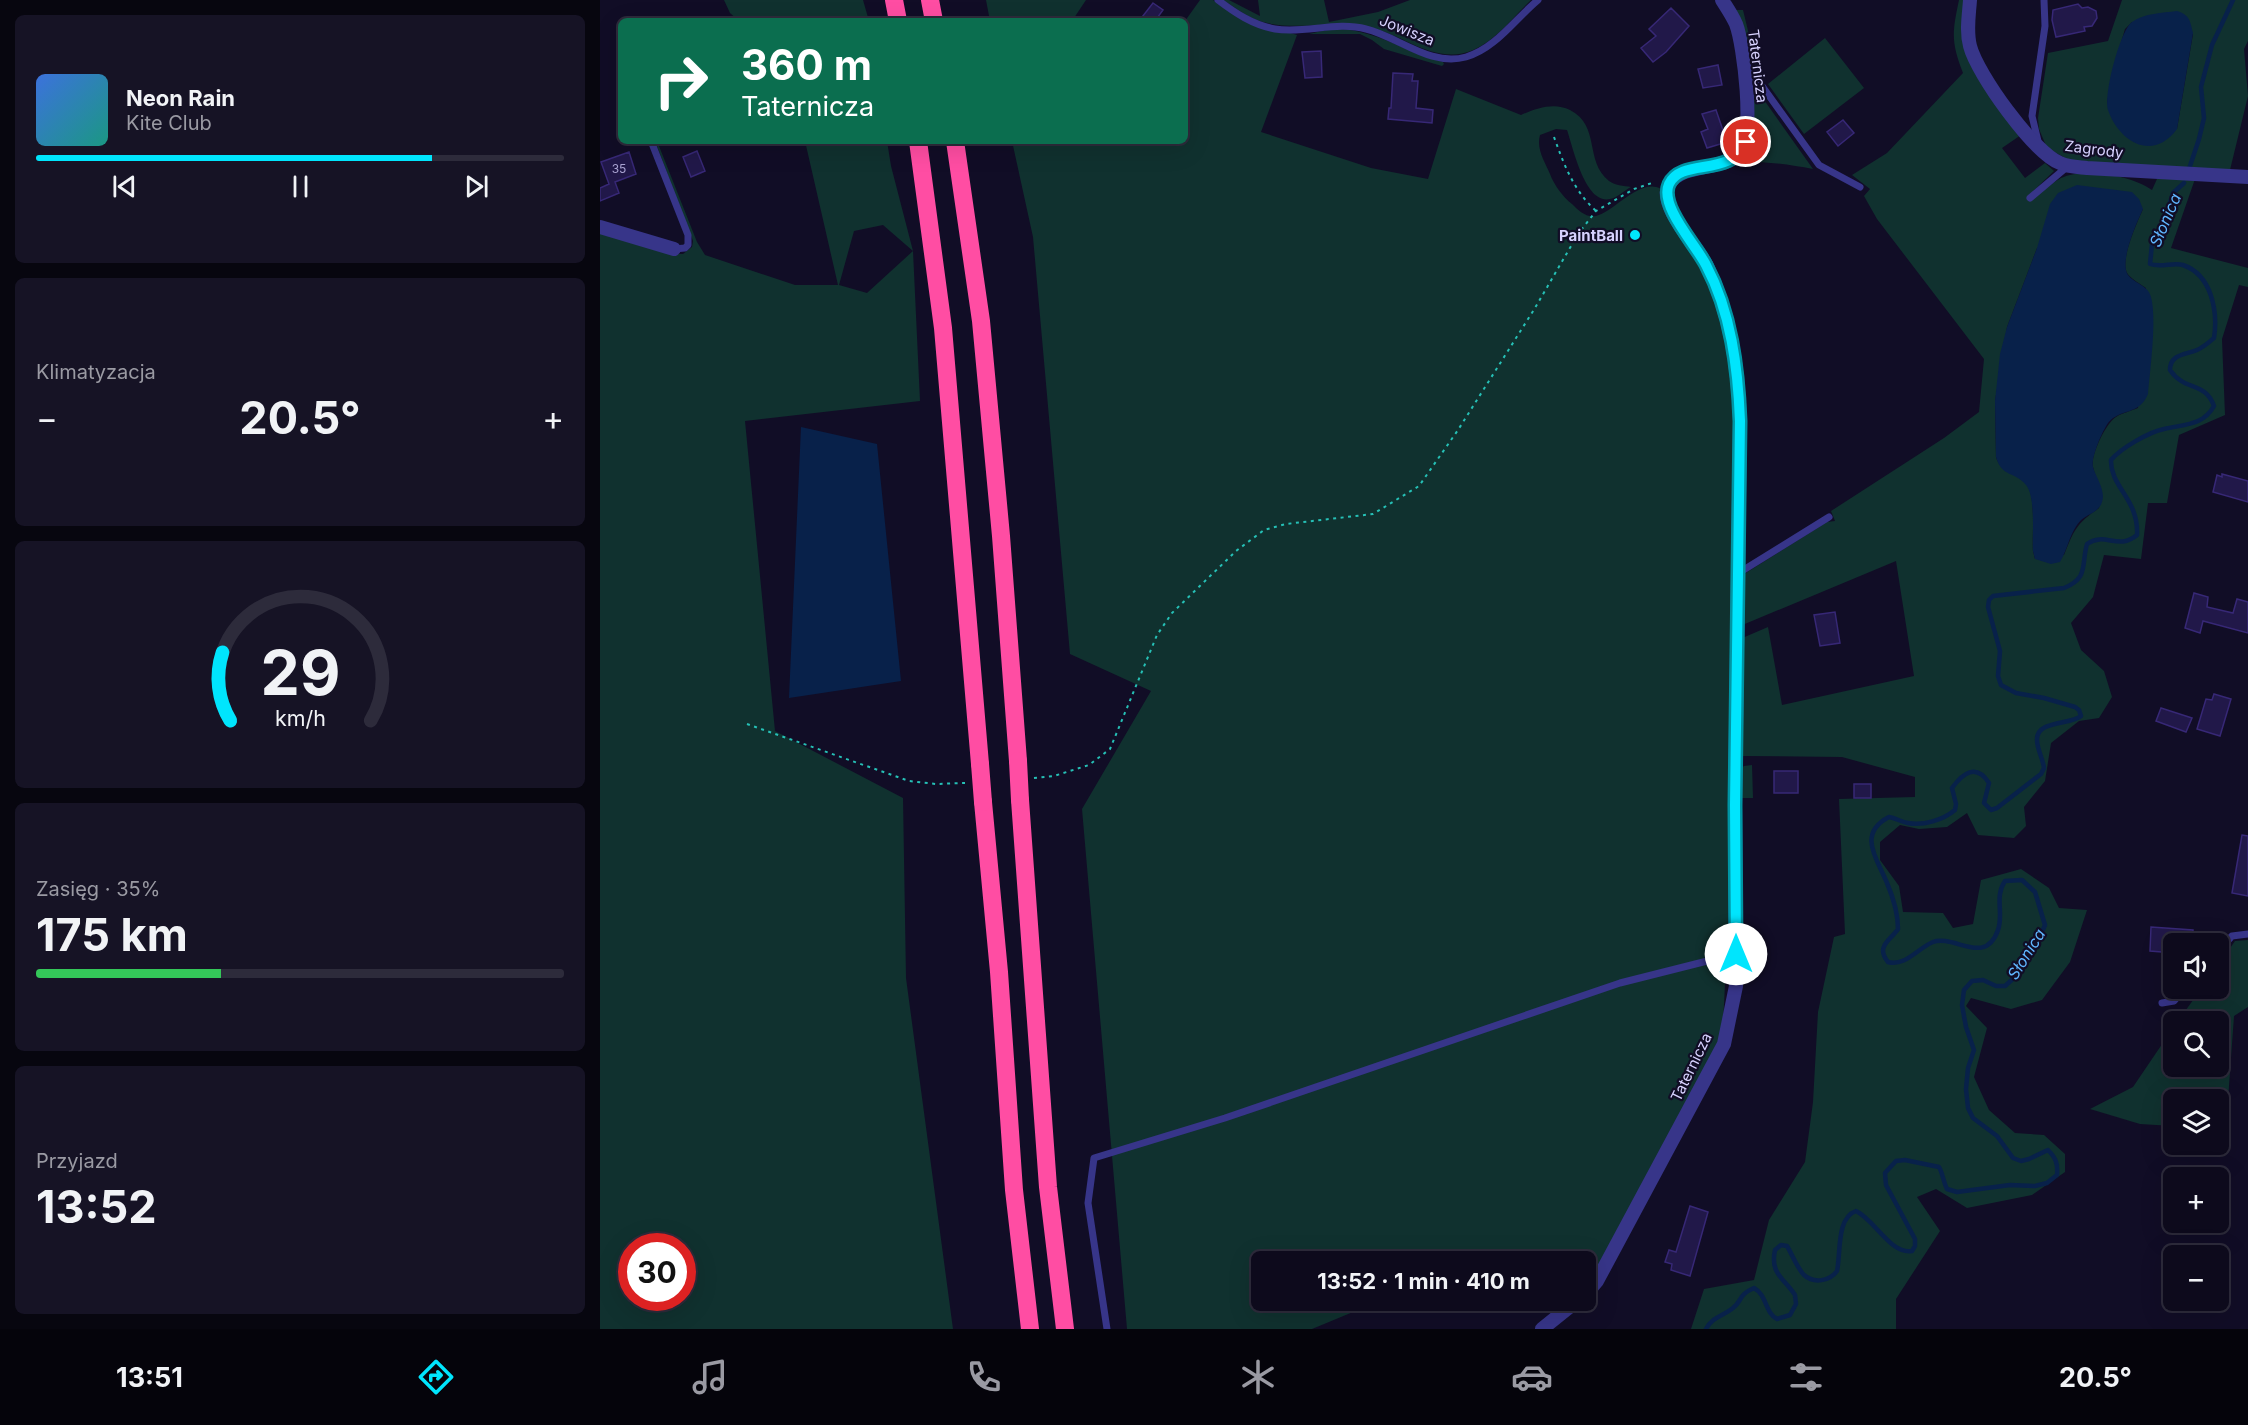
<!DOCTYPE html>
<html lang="pl">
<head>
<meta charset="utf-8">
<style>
  :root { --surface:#0d0a1c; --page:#161325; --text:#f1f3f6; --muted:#9a9aa3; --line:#2d2b3b; --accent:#00e5fd }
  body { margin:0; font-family:Inter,sans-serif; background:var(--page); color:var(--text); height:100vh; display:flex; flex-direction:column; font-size:22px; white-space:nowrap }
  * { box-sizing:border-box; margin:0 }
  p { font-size:20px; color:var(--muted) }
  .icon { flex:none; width:33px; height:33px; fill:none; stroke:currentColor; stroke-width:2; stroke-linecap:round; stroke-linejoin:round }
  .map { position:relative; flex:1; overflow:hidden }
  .side { display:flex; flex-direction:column; gap:15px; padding:15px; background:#07060f; width:600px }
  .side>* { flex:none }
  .top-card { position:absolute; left:18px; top:18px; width:570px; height:126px; border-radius:9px; box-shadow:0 6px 24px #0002,0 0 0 2px var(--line); background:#0b6e4f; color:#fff; overflow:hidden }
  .tools { position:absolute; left:1563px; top:933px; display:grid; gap:12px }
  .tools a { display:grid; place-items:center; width:66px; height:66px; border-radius:9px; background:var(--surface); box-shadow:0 6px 24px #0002,0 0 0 2px var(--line); font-size:30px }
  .speed { position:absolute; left:18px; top:1233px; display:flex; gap:12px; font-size:30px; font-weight:700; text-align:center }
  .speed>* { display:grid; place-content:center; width:78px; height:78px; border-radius:50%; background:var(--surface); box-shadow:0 6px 24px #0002,0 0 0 2px var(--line); line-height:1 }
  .speed .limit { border:9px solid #d22; background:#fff; color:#111 }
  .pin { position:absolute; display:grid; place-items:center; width:51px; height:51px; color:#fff; margin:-26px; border:3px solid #fff; border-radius:50%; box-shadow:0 2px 6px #0007 }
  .me { position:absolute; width:66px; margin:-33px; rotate:0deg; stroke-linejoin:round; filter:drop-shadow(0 0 4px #0008) }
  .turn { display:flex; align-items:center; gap:21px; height:126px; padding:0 24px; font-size:27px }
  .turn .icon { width:78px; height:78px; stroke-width:2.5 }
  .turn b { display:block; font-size:42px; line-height:51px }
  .big { font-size:45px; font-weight:700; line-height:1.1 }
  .side .card { flex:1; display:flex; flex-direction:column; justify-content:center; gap:9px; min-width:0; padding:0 21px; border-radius:9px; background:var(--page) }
  .side .dial { align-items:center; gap:0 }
  .dial svg { height:156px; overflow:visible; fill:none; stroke:var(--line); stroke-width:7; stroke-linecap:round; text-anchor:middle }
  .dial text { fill:var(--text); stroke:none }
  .song { display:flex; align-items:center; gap:18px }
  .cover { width:72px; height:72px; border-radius:9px; background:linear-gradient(135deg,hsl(220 70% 55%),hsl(170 70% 35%)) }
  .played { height:6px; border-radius:3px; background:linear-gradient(90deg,var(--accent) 75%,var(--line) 75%) }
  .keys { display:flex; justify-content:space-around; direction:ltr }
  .heat { display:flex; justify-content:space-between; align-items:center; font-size:33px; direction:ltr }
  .charge { height:9px; border-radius:4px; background:linear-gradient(90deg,#34c759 35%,var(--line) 0) }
  .trip { position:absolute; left:651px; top:1251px; width:345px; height:60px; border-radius:9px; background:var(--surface); box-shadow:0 6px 24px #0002,0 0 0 2px var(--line); font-weight:700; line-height:60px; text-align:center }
  .dock { display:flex; height:96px; justify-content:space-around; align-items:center; background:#05040b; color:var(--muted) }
  .dock .icon { width:42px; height:42px }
  .dock .active { color:var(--accent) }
  .dock b { font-size:27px; color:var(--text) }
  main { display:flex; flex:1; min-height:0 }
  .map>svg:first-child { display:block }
  .green { fill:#10312f; fill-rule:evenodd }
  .water { fill:#08214a }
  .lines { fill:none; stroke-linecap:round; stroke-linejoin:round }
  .stream { stroke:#08214a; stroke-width:4.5 }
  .building { fill:#211849; stroke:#372876; stroke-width:1.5 }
  .path { stroke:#26c0b6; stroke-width:2; stroke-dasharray:3 4.5; stroke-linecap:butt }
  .lane { stroke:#373589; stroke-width:7 }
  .street { stroke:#373589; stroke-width:14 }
  .highway { stroke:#ff4da3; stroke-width:18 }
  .highway-bridge { stroke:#ff4da3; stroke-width:18 }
  .route-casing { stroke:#0095a4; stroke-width:15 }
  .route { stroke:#00e5fd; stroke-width:10 }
  .poi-dot { fill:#00e5fd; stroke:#110d26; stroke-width:2 }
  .labels { text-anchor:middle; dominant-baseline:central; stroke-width:4.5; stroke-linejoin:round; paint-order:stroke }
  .number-label { font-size:12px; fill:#aaa4d2 }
  .street-label { font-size:15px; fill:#d7d2ff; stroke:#110d26 }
  .poi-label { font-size:15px; font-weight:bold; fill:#d7d2ff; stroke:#110d26; text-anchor:end }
  .water-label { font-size:16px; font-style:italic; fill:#60b6ff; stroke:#110d26 }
</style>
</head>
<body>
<main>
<section class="side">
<div class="card">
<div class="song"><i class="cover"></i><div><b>Neon Rain</b><p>Kite Club</p></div></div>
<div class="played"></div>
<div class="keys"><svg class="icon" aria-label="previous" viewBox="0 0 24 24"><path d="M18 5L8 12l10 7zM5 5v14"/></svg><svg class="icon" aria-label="pause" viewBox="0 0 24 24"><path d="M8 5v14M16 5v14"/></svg><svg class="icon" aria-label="next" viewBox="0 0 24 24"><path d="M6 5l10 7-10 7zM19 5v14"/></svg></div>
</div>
<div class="card"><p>Klimatyzacja</p>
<div class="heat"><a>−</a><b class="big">20.5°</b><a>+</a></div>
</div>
<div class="card dial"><svg viewBox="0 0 100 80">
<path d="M14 69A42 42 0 1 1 86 69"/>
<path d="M14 69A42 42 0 0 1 10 34" stroke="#00e5fd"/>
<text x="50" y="56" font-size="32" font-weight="700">29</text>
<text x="50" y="72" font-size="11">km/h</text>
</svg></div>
<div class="card"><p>Zasięg · 35%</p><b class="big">175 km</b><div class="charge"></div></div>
<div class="card"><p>Przyjazd</p><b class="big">13:52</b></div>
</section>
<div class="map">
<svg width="1648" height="1329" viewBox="0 0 1648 1329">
  <rect width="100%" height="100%" fill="#110d26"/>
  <path class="green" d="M124,0H263L269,21H139L130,13Z
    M386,0H486L472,21H390Z
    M600,0H613L633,14L697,35L661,132L771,168L828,179L856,89L921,115C937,108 954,102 970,110C1001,126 984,161 1009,181C1014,185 1024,186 1031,187C1025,190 1017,198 1010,199C985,205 973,147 967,130L956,129L940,135C936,149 945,162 950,174C954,185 963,197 972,204C978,210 986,218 996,216C1014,212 1040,177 1061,189L1113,290L1134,370V805L1122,1044L986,1290V1262H662V1300L822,1301L753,1312L712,1329H527L482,809L551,691L470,654L433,237L412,141H585V21Z
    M623,0H629L660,16L658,0H724L729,22L778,12L810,0H931C911,19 892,46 864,53C831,61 802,35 772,28C736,18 699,32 663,22C648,18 636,8 623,0Z
    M1359,0H1365L1364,27L1421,135L1402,148L1425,178L1445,163L1454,171L1427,197L1430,201C1440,194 1450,184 1461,178C1483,167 1532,175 1552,190L1557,179H1595L1571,248L1648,268V287L1639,285L1622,339L1625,415L1579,435L1567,503H1548L1541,559L1504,555L1493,597L1471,623L1481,650L1504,671L1512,697L1499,718L1479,721L1451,743L1445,781L1424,807L1426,826L1414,838L1378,835L1367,813L1347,827L1319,829L1300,825L1280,842V860L1299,886L1303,912L1343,913L1353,928L1373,924L1381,880L1421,869L1449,888L1459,908L1487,910L1470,962L1442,1000L1411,1009L1371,998L1366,1006L1387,1028L1374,1077L1389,1110L1415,1133L1444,1135L1465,1154V1172L1432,1195L1367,1208L1336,1189L1317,1197L1340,1231L1296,1299V1329H1091L1104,1289L1154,1280L1169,1220L1205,1162L1213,1102L1218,1012L1234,937L1245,934L1239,799L1315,797V777L1242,757L1143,756L1140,748V639L1168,627L1182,705L1314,676L1296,561L1140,626L1141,576L1227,522L1235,521L1231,511L1344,438L1379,412L1384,359L1277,219L1264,196L1270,189L1252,175L1287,153L1363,73C1351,42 1352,33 1359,0ZM1543,209C1537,223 1520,259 1527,273C1531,279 1540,284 1546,288L1538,408C1531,411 1522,413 1516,417C1506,423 1490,456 1493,467C1498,487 1504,486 1499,508C1476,524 1474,530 1464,555L1435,559L1433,551C1432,536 1436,497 1427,485C1417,472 1401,474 1396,457L1395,401L1407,327L1437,248Z
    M1522,0H1648V41L1644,49L1648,96L1629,174L1473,162L1447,148L1439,129L1438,118L1448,53L1508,41ZM1532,22L1593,34L1577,129L1513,119L1507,102L1515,63L1525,29Z
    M1133,10H1143L1158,72Z
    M741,29C778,32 808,52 843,62L844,64L842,66L784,49L772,40L760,34H709L726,30Z
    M1225,38L1264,88L1204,134L1168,84Z
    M1157,90L1213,169C1184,164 1157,159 1127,165L1140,159L1151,91Z
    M55,141H57L97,242L105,255L195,285H238L205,141H287L291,166L313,251L320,401L145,421L175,731L303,798L306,978L353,1329H0V232L73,254H83L92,247L93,241ZM283,225L313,251L267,293L239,285L254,231ZM32,1246H82V1298H32Z
    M1152,765L1153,798H1139L1140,769L1144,766Z
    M1648,940V1007L1634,1016L1626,1128H1619L1618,1100H1574L1573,1126L1540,1124L1490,1109L1533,1087L1573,1028L1574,1066H1618V1022L1578,1021L1601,989L1618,988L1619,964L1635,941Z"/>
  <path class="water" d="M1577,11C1590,15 1590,21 1593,33L1577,129C1553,162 1519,142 1508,110C1503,96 1520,30 1532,22C1545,13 1562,13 1577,11Z
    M1477,185L1532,192L1539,199L1543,209C1537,222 1519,262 1528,275C1535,284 1548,285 1551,297C1557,319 1550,370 1548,394C1539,416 1520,408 1508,423C1502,432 1491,457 1493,467C1496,478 1506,490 1502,502C1499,512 1488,514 1481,520C1470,531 1468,549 1460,562L1451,564L1435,559L1433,551C1432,536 1436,497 1426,485C1415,471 1402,478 1396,457L1395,401L1400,354L1407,327L1437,248L1450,204L1458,193Z
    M201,427L277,444L301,681L189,698Z"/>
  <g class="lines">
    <path class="stream" d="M1590,166L1599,139L1604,118L1601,87L1612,45L1633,0
      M1106,1329C1112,1317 1123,1316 1133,1308C1143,1300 1138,1295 1154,1288C1167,1295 1165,1313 1177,1319L1190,1315L1196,1304L1195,1295C1183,1277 1170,1274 1175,1250L1181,1245L1187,1246C1192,1254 1197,1268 1204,1275C1214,1284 1230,1281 1237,1271C1241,1253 1236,1218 1256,1211C1275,1220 1291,1255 1312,1251L1315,1246V1239L1286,1185L1285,1173L1296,1161L1305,1160L1339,1167C1343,1174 1343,1181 1347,1189L1357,1192L1410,1185L1435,1186L1447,1183L1457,1175C1458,1164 1456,1158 1448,1150L1429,1159L1421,1161L1413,1158L1397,1136L1373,1118L1368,1108L1366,1089L1368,1068L1374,1050L1366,1027L1362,1005L1364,990L1372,981L1383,980L1396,986H1405L1415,977L1439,939L1445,925L1435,892L1422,880L1405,881C1394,897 1404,913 1398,930C1385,967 1354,934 1333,942C1318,948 1305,967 1288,962C1275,946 1291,940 1298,929C1298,914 1293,897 1287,883C1278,860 1256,834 1289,817C1296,818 1301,822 1308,823C1323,826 1343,820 1355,810L1356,804L1352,788C1363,773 1376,763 1389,783L1384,803L1391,810L1397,808L1441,774L1444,768C1443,759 1437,749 1437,740C1436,720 1471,725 1481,716L1479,710L1475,707L1444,698L1416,693L1401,685L1398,676L1400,651L1388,607L1389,600L1393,596L1464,588C1489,578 1481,565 1487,544C1505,531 1518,551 1537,535C1539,499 1510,487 1511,460C1521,448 1549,432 1564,429C1584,424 1603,426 1614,406C1605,381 1585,392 1570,370C1570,354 1585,355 1597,350C1604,347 1608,343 1614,338C1618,312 1612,275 1583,265C1573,262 1561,268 1550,264L1552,244L1563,225L1573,193L1584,183"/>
  </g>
  <path class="building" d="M553,3L563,10L555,21H539Z
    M1478,4L1482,8L1488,7L1496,11L1497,18L1492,26L1484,27L1485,31L1456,37L1452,20L1453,10Z
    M1071,8L1089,26L1066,52L1053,62L1041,48L1056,36L1049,29Z
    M721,51L722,77L705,78L702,52Z
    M1118,65L1122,85L1103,88L1098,69Z
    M793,73L813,74L812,81H818L816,108L833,110L832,123L788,119L789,108H791Z
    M1116,110L1127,142L1107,148L1101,132L1108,129L1102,114Z
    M1243,120L1254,133L1238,146L1227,132Z
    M97,151L105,171L91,177L83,157Z
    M29,152L36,174L15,182L19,193L0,201V188L9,184L1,162Z
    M1622,474L1648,481V502L1613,492L1617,475L1622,477Z
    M1594,593L1608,597L1607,607L1633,613L1637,599L1648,602V633L1603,621L1600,633L1585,628Z
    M1235,612L1240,643L1220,646L1214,615Z
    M1614,694L1631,699L1620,736L1597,729L1606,699L1612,700Z
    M1561,708L1592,718L1586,732L1556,721Z
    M1174,771H1198V793H1174Z
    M1254,784H1271V798H1254Z
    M1642,835L1648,836V896L1632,893Z
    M1551,927L1593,930V944H1574V953L1550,951Z
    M1090,1206L1108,1212L1090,1276L1071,1270L1072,1264L1065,1262L1069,1250L1076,1252Z"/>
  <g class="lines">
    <path class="path" d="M954,137C964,165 974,191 996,211
      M147,724L309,781L336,784L365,783
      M434,778L454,776L489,765L510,749L557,635L572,613L636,551L664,530L686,524L773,514L819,486L858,430L935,308L978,234L996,211L1034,189L1055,182"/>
    <path class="lane" d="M618,0C635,13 653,25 675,29C705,34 736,21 766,29C799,37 830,67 866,57C896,48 915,19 938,0
      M1146,68L1157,79L1219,165L1260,187
      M51,141L88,235V245L85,248L74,249
      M1438,141L1432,116L1445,26L1444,0
      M1430,198L1468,166
      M1137,574L1229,517
      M1618,951L1632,936L1648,934
      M1562,1003L1574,1001L1585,988
      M507,1329L488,1203L494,1158L625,1118L1020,983L1135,954"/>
    <path class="street" d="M1370,0C1369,15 1366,31 1370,46C1377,74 1434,153 1460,163C1468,167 1478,167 1487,168L1648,177
      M0,227L74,249
      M986,1294L997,1281L1124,1044L1136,986L1135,805L1140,421C1138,368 1131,315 1107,266C1098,248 1063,210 1067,191C1072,161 1123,173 1140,153C1155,137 1144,45 1136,24C1132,15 1127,8 1122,0
      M942,1329L978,1300"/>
    <path class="highway" d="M294,0L298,21
      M330,0L334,21
      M318,141L343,328L380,764
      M355,141L381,321L401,536L418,761
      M420,800L448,1187L465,1329
      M383,802L399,972L414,1190L430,1329"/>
    <path class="highway-bridge" d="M418,761L420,800
      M380,764L383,802"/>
  </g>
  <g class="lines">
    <g class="route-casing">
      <path id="route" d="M1136,954L1135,805L1140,421C1138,368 1131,312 1106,265C1096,245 1059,206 1069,184C1082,157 1131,178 1146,142"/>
    </g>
    <use href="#route" class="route"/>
  </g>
  <circle class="poi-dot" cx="1035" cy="235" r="6"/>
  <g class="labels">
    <g class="number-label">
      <text x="19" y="168">35</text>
    </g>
    <g class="street-label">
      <text transform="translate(807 30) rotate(22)">Jowisza</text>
      <text transform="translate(1158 66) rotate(83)">Taternicza</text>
      <text transform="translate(1494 149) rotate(7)">Zagrody</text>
      <text transform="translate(1091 1067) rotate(-64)">Taternicza</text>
    </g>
    <g class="poi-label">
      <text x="1023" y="235">PaintBall</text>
    </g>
    <g class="water-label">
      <text transform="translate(1565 220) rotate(-67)">Słonica</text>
      <text transform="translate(1426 954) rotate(-58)">Słonica</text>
    </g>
  </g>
</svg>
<div class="tools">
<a><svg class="icon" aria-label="sound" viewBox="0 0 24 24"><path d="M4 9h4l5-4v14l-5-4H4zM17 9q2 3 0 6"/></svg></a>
<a><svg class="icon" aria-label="search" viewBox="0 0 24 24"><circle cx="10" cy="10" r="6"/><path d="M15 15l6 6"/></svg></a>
<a><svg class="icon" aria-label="layers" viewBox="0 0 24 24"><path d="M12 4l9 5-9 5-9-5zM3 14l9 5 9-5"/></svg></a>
<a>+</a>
<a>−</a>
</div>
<div class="speed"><div class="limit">30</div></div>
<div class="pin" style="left:1146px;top:142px;background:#d93025"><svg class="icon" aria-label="arrive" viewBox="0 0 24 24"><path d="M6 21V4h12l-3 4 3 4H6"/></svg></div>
<svg class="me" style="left:1136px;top:954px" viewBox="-20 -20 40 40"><circle r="19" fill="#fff"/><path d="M0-13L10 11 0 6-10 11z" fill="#00e5fd"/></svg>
<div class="trip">13:52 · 1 min · 410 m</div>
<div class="top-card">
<div class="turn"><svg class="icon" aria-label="right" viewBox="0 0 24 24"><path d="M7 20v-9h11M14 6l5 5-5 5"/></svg><div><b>360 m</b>Taternicza</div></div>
</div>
</div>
</main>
<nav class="dock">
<b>13:51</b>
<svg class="icon active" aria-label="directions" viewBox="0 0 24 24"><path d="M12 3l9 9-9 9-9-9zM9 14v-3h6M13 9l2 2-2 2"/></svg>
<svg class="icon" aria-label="music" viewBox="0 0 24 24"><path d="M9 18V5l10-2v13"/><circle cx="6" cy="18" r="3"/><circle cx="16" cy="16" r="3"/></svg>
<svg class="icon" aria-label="phone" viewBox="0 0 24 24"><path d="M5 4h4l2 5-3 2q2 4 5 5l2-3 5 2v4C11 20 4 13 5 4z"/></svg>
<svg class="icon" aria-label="climate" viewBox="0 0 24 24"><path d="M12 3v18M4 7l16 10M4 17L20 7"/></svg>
<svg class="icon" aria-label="car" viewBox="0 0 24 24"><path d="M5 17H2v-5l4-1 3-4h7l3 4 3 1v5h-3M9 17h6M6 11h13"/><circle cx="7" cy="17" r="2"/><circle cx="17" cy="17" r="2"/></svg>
<svg class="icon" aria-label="filters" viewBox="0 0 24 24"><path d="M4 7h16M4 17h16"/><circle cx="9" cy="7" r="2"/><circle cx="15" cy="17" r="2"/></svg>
<b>20.5°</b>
</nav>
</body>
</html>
